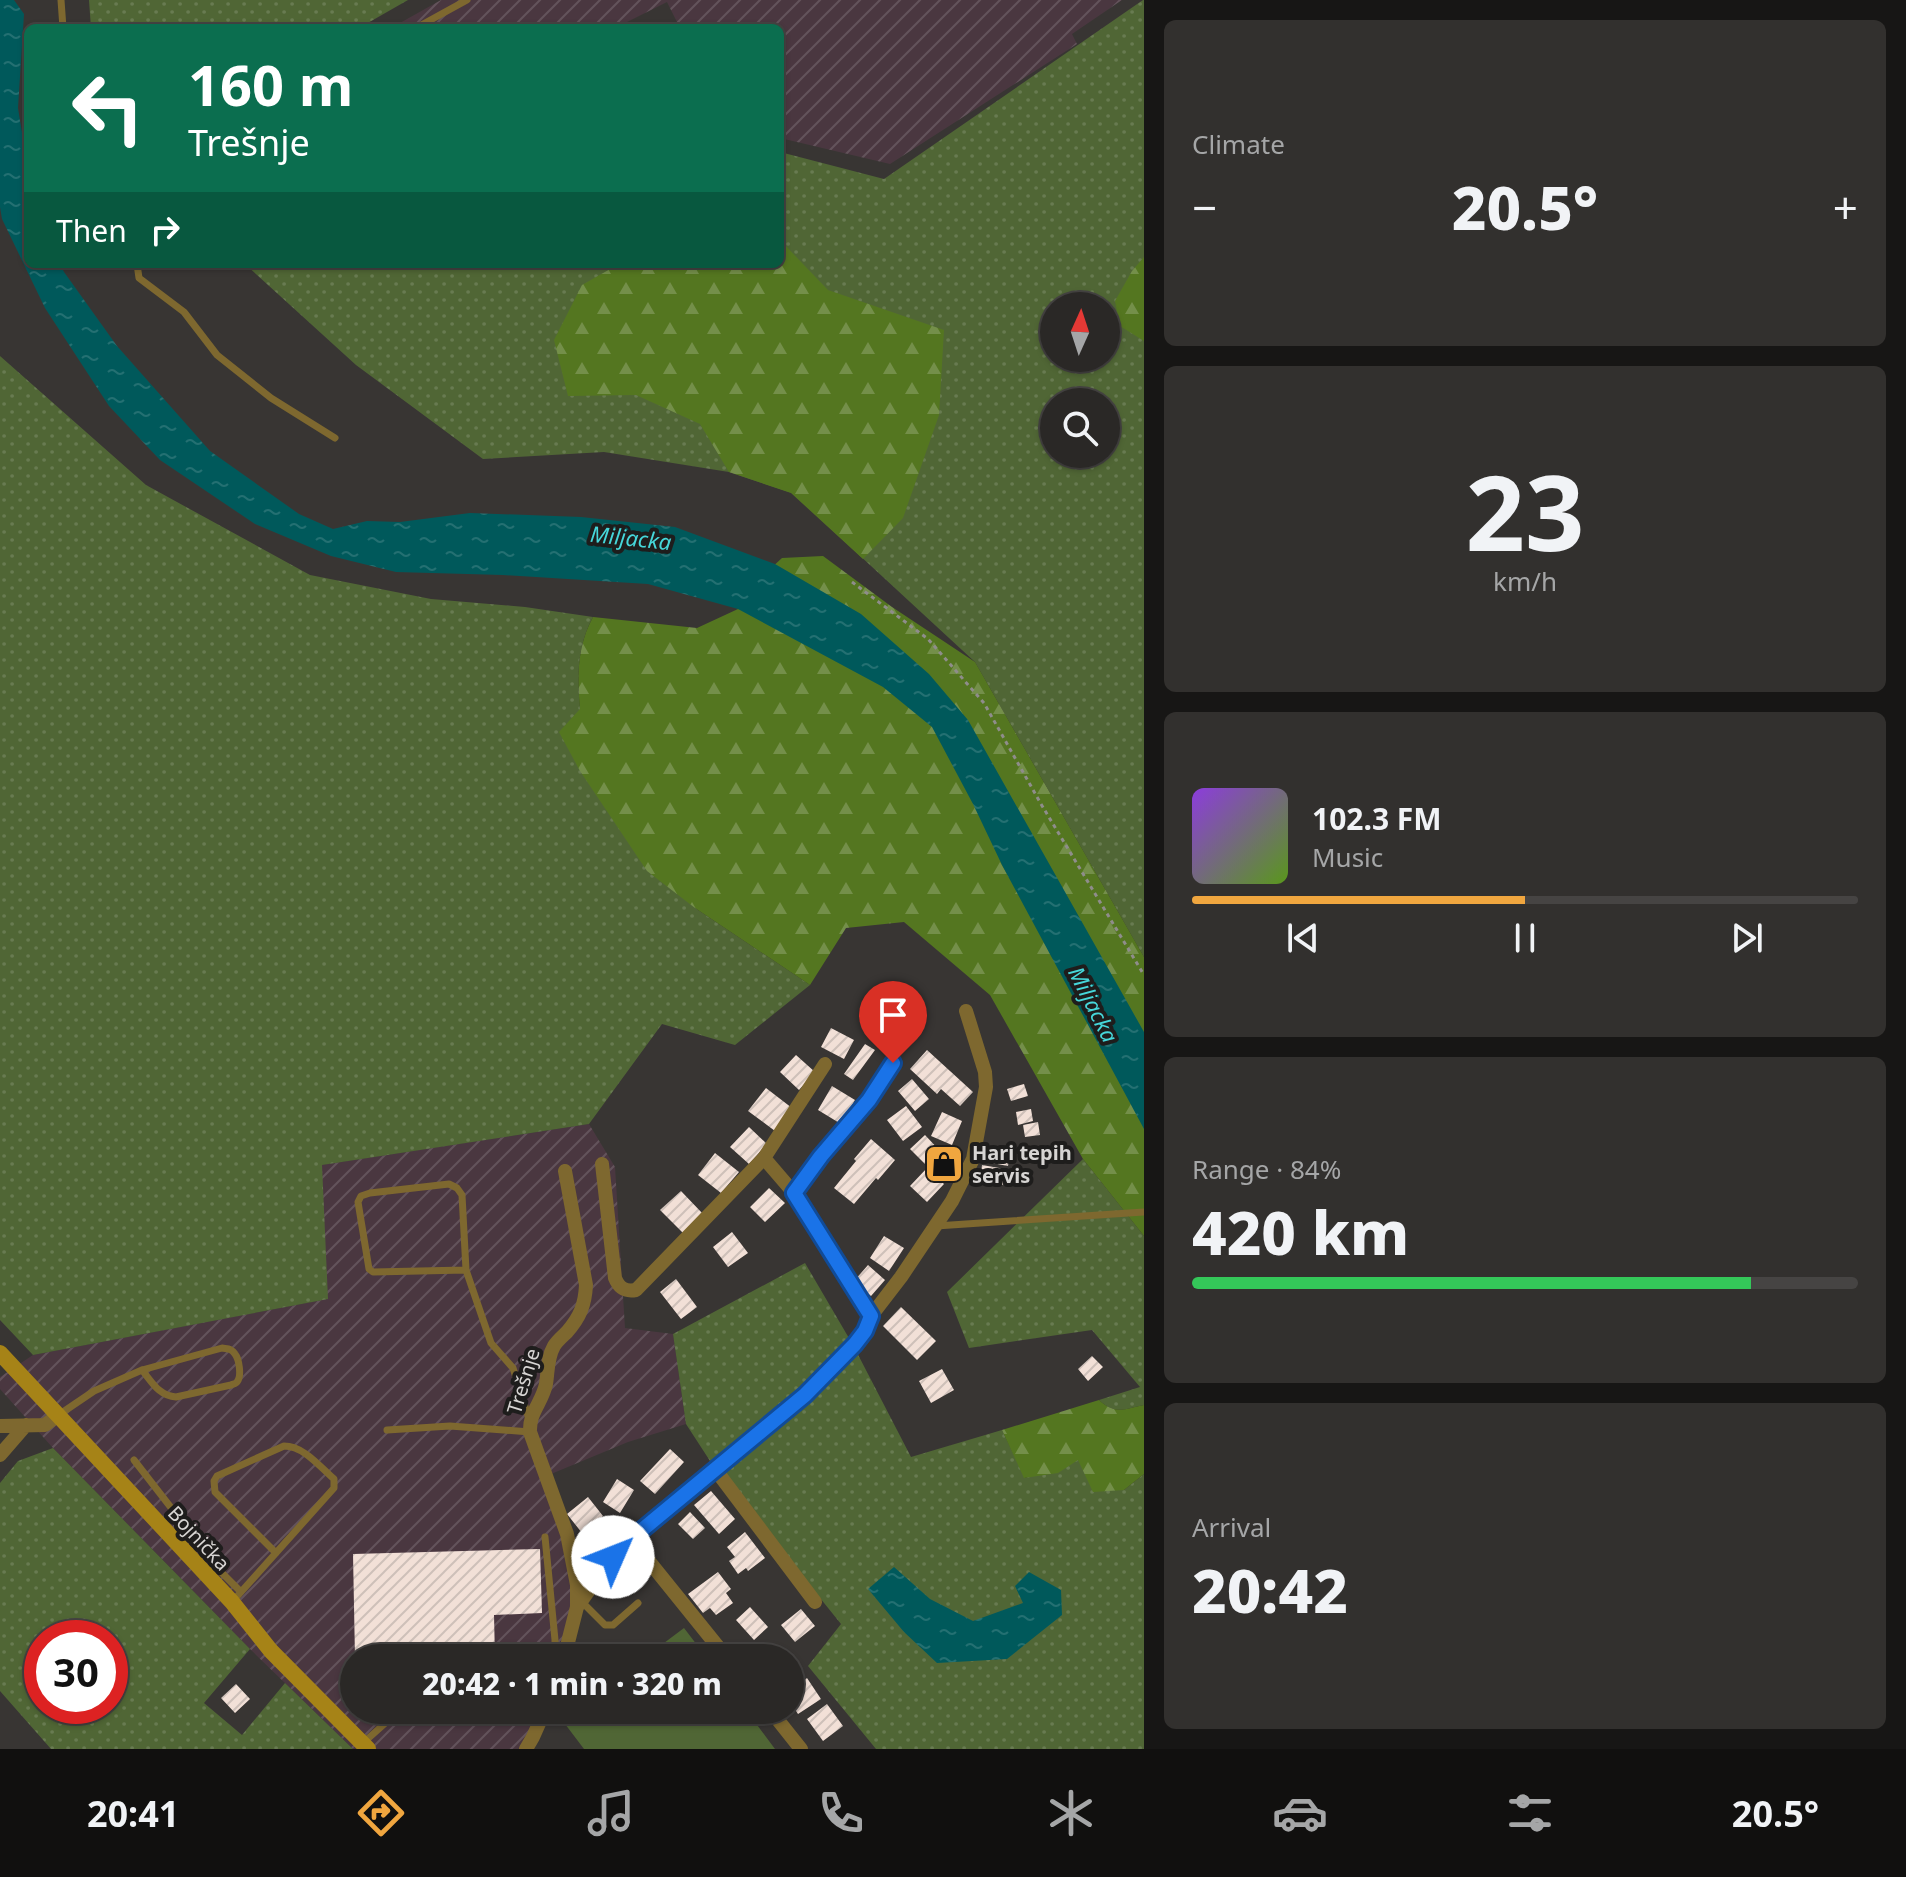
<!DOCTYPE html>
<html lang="en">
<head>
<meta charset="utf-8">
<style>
  :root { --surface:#2a2826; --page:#32302e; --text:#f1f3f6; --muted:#a5a6a7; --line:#464443; --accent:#f0a63f }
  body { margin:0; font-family:"Noto Sans",sans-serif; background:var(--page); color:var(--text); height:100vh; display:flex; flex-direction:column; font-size:30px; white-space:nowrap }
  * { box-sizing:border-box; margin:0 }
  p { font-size:26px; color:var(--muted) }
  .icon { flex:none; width:44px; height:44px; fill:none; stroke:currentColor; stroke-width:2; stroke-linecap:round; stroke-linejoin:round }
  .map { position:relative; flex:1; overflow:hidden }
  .side { display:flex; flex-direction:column; gap:20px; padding:20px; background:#171615; width:762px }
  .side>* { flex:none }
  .guide { position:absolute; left:24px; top:24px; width:760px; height:244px; border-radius:12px; box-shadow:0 2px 6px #0004,0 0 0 2px var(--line); background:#0b6e4f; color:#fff; overflow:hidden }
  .needle { width:52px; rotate:3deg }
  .controls { position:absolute; left:1040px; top:292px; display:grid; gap:16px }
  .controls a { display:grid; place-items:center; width:80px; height:80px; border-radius:50%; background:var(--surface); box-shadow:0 2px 6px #0004,0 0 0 2px var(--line); font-size:40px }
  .speed { position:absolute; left:24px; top:1620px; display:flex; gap:16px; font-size:40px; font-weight:700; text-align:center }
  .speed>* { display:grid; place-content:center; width:104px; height:104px; border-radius:50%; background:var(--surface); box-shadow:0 2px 6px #0004,0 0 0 2px var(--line); line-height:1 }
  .speed .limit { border:12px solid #d22; background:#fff; color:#111 }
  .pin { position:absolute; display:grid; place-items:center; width:68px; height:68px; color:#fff; margin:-82px -34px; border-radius:50% 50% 50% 0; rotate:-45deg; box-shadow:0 0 8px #0007 }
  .pin .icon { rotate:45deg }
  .me { position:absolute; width:88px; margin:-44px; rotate:46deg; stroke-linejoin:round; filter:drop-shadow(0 0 6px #0008) }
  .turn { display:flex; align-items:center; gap:28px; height:168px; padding:0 32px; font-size:36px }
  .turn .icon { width:104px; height:104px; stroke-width:2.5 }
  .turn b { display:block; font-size:56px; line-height:68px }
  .then { display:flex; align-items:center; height:76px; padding:0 32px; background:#0003; gap:16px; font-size:30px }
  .big { font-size:60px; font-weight:800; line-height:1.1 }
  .side .tile { flex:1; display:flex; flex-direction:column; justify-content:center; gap:12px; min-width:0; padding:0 28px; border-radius:12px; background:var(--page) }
  .side .dial { align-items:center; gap:0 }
  .dial b { font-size:104px; line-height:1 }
  .song { display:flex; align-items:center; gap:24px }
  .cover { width:96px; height:96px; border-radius:12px; background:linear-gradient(135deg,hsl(270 70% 55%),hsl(90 70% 35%)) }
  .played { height:8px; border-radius:4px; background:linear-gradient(90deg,var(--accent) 50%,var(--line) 50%) }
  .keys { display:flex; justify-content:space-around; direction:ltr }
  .heat { display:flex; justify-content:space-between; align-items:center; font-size:44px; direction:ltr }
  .charge { height:12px; border-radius:6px; background:linear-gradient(90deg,#34c759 84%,var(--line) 0) }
  .trip { position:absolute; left:340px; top:1644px; width:464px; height:80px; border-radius:40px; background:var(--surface); box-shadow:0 2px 6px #0004,0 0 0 2px var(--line); font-weight:800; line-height:80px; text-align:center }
  .tabs { display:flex; height:128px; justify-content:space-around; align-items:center; background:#11100f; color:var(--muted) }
  .tabs .icon { width:56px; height:56px }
  .tabs .selected { color:var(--accent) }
  .tabs b { font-size:36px; color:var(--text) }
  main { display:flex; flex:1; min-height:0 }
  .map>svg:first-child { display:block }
  .industrial { fill:url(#industrial-furrows) }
  .grass { fill:url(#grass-dots); fill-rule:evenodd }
  .forest { fill:url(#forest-firs) }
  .pitch { fill:#506635 }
  .water { fill:url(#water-ripples) }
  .building { fill:url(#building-hatch) }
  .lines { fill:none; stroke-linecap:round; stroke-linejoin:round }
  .path { stroke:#8f8d8b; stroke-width:3; stroke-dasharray:4 4; stroke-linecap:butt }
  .service { stroke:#7e682f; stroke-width:7 }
  .minor { stroke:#7e682f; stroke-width:14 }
  .secondary { stroke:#a68317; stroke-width:16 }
  .route-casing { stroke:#114b97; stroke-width:20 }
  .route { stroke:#1a73e8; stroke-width:14 }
  .labels { text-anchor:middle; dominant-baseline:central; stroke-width:8; stroke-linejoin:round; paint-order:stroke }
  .poi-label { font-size:20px; font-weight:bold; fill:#d7d5d3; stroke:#1e1d1c; text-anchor:start }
  .street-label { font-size:20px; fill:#d7d5d3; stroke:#1e1d1c }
  .water-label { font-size:22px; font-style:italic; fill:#46d7da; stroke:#1e1d1c }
</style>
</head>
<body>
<main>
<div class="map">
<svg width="1144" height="1749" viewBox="0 0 1144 1749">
  <defs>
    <pattern id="industrial-furrows" width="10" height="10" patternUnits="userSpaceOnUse" patternTransform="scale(2)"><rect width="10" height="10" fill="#4a3740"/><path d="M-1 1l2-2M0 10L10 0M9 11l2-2" fill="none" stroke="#63535b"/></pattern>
    <pattern id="grass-dots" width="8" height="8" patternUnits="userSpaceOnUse" patternTransform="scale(2)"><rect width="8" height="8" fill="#506635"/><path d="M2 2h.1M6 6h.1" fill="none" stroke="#687b51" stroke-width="1.8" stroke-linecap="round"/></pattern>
    <pattern id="forest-firs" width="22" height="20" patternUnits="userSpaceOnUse" patternTransform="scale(2)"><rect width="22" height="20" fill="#547620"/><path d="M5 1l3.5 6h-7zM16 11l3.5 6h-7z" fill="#748f4a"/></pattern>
    <pattern id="water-ripples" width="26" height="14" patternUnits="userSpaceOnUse" patternTransform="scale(2)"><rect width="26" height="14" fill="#00595b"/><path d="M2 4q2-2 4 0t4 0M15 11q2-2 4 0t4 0" fill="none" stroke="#247072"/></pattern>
    <pattern id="building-hatch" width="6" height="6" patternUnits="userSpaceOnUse" patternTransform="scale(2)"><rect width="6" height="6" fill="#f2e0d7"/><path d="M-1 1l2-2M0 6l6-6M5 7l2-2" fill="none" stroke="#cec0b9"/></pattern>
  </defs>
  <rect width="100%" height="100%" fill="#383533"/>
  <path class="industrial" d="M441,0H1122L1072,34L1077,44L890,164L780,138V28H680L667,2L615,28H391Z
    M589,1124L615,1167L625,1328L673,1334L686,1424L628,1442L551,1474L584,1601L571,1658H354V1710H549L531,1749H353L250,1649L53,1448L0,1389V1377L33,1355L327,1299L321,1165Z"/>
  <path class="grass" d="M89,0H408L359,28H91Z
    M1143,0H1144V957L975,662L792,493L729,472L604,452L483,459L356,365L245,264H780V152L884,179ZM1054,306H1106V358H1054ZM1054,402H1106V454H1054Z
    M0,356L146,485L310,575L431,599L525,607L593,617C577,646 577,676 580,709L695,908L810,985L735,1045L662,1024L589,1124L322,1165L328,1299L33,1355L0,1320Z
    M1083,1159L1144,1236V1405C1125,1409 1115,1415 1099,1400L1140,1387L1092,1330L969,1348L947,1292Z
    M805,1263L853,1345L911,1457L1002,1430L1025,1478L1078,1459L1124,1490L1144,1474V1749H876L808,1666L841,1624L712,1464L686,1424L673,1334Z
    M53,1448L250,1649L204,1703L242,1735L285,1683L353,1749H51L0,1691V1483L18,1461ZM110,1638V1706H42V1638Z"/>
  <path class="forest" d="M780,240L828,290L944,330L939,415L903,518L863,559L791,493L729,472L700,424L636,395L568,396L554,340L582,285L619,264H780Z
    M1144,257V341L1120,326L1115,301L1132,271Z
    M823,556L892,607L975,662L1144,957V1236L1083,1159L990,995L904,922L846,928L810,985L695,908L647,871L580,771L559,732L580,709C577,677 577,646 593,617L697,628L738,609L753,585L782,558Z
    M1099,1400C1115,1415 1125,1409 1144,1405V1474L1124,1490L1093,1492L1078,1460L1058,1473L1024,1478L1002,1430Z"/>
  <path class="pitch" d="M684,1628L707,1658H644Z
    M575,1710H746L775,1749H584L562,1720Z"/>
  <path class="water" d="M0,0H14L24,14L18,108L28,170V264H60L64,272L117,346L210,451L299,514L333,529L367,521L400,522L470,513L581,517L675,527L775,564L861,614L929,674L968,720L1144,1032V1129L1002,865L973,804L932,727L883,687L738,609L648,584L503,575L396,572L331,556L255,524L160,460L109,406L45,308L2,219L0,207Z
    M894,1567L930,1599L973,1621L1023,1603L1015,1586L1029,1572L1061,1590L1062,1615L1007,1659L937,1663L904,1632L868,1589Z"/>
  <path class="building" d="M831,1028L854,1040L844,1059L821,1047Z
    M865,1044L875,1050L853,1080L844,1074Z
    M927,1050L973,1092L960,1106L941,1089L937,1094L910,1069Z
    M796,1055L815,1072L799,1090L780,1072Z
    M912,1079L929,1099L915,1111L898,1091Z
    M1024,1084L1028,1096L1011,1101L1007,1089Z
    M832,1086L855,1100L841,1124L818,1110Z
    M766,1088L792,1108L775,1131L748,1111Z
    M906,1106L922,1127L903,1141L887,1120Z
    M1031,1109L1033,1121L1018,1125L1016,1112Z
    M942,1112L962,1121L952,1145L931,1136Z
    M1038,1122L1040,1135L1025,1137L1023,1125Z
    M749,1127L767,1144L749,1164L730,1147Z
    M925,1135L940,1151L926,1165L910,1149Z
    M871,1139L895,1160L878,1180L876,1178L854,1204L834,1188L856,1161L854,1159Z
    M943,1149L959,1160L945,1180L929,1168Z
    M994,1151L1010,1154L1008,1166L992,1163Z
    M715,1153L739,1172L721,1193L698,1175Z
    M982,1165L1005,1169L1003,1185L980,1181Z
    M927,1168L944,1184L927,1202L910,1186Z
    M769,1188L785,1203L765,1222L750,1207Z
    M681,1191L703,1214L683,1233L660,1210Z
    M732,1232L748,1253L728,1267L713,1247Z
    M884,1236L904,1248L889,1271L870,1258Z
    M868,1265L885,1280L871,1296L854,1281Z
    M676,1279L697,1307L681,1319L660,1292Z
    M901,1307L936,1341L917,1360L883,1326Z
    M1092,1356L1103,1367L1088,1381L1078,1369Z
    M942,1369L954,1390L931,1403L919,1381Z
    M670,1449L684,1462L655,1494L640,1481Z
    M617,1479L634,1490L620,1513L603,1502Z
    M711,1491L735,1519L719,1534L694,1505Z
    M588,1497L603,1516L582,1533L567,1514Z
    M690,1512L705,1528L693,1539L678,1524Z
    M745,1532L765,1558L748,1571L746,1568L738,1574L729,1561L735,1557L727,1547Z
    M540,1549L542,1613L494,1615L495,1658H355L353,1554Z
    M718,1572L731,1589L726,1593L733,1603L716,1615L710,1608L703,1613L688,1594Z
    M750,1607L768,1627L754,1640L736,1620Z
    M801,1609L815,1626L795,1642L781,1625Z
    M807,1678L821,1699L798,1714L790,1702V1690Z
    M236,1684L250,1699L235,1713L221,1698Z
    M827,1704L843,1726L823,1741L807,1719Z"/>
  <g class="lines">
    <path class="path" d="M852,582L928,639L984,703L1041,804L1144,975"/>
    <path class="service" d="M61,0L63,28
      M416,28L467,0
      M137,264L139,278L184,312L217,355L271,398L335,438
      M936,1226L1144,1212
      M466,1270L373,1272L369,1269L358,1202L361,1196L370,1193L449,1184L457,1188L462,1195L466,1270L491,1343L513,1368L529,1419
      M60,1414L94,1391L142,1370L222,1348C228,1349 231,1348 235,1354C239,1359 242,1376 237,1382C236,1384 233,1384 231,1385L176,1397C159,1396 152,1382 142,1370
      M387,1430L450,1426L530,1432
      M134,1460L221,1572L241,1592
      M545,1537L555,1640V1646L550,1658
      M581,1601L605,1625H613L638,1603
      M232,1602L334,1488V1479C320,1467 304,1446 284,1446L217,1476L214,1481L215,1492L276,1553
      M363,1743L400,1710"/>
    <path class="minor" d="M764,1158L825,1064
      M602,1164L615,1278C619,1288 625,1292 636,1290L764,1158L794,1193L871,1316
      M794,1193L821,1156L869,1100L893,1063
      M0,1426L45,1425L58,1415
      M0,1455L26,1425
      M715,1469L815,1602
      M631,1539L727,1658
      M577,1607L613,1557L631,1539L805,1395L855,1344L865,1331L871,1316L901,1277L952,1201L973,1159L986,1087L985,1072L966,1011
      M564,1658L577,1607V1585L567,1534L530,1432C529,1412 542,1403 546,1384C548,1372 547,1358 554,1346C557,1341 563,1336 567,1332C580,1317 585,1305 586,1285L565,1171
      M770,1710L801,1749
      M526,1749L533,1737L545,1710"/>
    <path class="secondary" d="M0,1353L232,1602L271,1651L368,1749"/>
  </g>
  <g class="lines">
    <g class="route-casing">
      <path id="route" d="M613,1557L631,1539L805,1395L855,1344L865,1331L871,1316L794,1193L821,1156L869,1100L893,1063"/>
    </g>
    <use href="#route" class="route"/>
  </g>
  <defs>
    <g id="shop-square" transform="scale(2)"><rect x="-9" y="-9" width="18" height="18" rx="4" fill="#f0a63f" stroke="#1e1d1c"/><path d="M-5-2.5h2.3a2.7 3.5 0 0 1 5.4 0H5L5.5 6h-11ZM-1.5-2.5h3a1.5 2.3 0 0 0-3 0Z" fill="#111"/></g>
  </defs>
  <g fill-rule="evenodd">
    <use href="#shop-square" x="944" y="1164"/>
  </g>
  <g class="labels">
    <g class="poi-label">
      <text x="972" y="1152">Hari tepih<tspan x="972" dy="23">servis</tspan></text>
    </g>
    <g class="street-label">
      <text transform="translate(523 1381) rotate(-73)">Trešnje</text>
      <text transform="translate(199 1538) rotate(47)">Bojnička</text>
    </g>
    <g class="water-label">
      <text transform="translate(631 537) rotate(6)">Miljacka</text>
      <text transform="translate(1094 1004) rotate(63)">Miljacka</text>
    </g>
  </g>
</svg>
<div class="controls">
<a><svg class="needle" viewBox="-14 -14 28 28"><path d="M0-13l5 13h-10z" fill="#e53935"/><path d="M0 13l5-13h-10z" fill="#a5a6a7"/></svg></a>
<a><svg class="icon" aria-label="search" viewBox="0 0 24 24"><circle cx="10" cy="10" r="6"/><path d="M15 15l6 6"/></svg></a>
</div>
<div class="speed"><div class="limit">30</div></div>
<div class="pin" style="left:893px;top:1063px;background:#d93025"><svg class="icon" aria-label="arrive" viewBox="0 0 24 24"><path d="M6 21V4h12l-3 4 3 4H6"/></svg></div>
<svg class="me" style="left:613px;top:1557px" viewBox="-20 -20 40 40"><circle r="19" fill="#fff"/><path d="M0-13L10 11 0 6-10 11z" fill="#1a73e8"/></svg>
<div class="trip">20:42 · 1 min · 320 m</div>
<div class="guide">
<div class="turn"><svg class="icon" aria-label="left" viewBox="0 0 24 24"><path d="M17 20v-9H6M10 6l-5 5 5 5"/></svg><div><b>160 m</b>Trešnje</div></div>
<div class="then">Then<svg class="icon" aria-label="right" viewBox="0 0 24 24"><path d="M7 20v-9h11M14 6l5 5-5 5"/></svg></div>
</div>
</div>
<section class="side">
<div class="tile"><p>Climate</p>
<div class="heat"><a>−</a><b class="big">20.5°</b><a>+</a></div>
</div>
<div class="tile dial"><b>23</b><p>km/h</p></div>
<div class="tile">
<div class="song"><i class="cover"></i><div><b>102.3 FM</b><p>Music</p></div></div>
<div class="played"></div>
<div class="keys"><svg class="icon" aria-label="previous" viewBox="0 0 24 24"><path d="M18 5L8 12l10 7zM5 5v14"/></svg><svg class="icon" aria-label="pause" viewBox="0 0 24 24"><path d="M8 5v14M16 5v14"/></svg><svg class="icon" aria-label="next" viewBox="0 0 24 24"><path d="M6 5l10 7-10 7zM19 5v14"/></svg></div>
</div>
<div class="tile"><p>Range · 84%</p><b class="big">420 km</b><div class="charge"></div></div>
<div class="tile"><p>Arrival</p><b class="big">20:42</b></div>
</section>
</main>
<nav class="tabs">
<b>20:41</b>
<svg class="icon selected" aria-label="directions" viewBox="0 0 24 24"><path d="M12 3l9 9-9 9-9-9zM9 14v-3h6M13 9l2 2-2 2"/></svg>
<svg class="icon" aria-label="music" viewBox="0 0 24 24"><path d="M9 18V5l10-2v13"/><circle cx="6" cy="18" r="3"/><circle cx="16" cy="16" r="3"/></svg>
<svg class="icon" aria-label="phone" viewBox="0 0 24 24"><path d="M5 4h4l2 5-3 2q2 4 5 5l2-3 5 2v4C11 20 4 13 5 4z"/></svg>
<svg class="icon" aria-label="climate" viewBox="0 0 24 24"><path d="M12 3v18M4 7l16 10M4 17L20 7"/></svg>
<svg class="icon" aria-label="car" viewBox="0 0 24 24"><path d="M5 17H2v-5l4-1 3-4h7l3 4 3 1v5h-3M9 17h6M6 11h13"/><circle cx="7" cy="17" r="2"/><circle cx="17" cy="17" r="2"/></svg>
<svg class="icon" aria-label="filters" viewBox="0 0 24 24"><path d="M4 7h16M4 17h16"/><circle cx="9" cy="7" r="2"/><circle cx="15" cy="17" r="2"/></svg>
<b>20.5°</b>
</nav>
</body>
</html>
